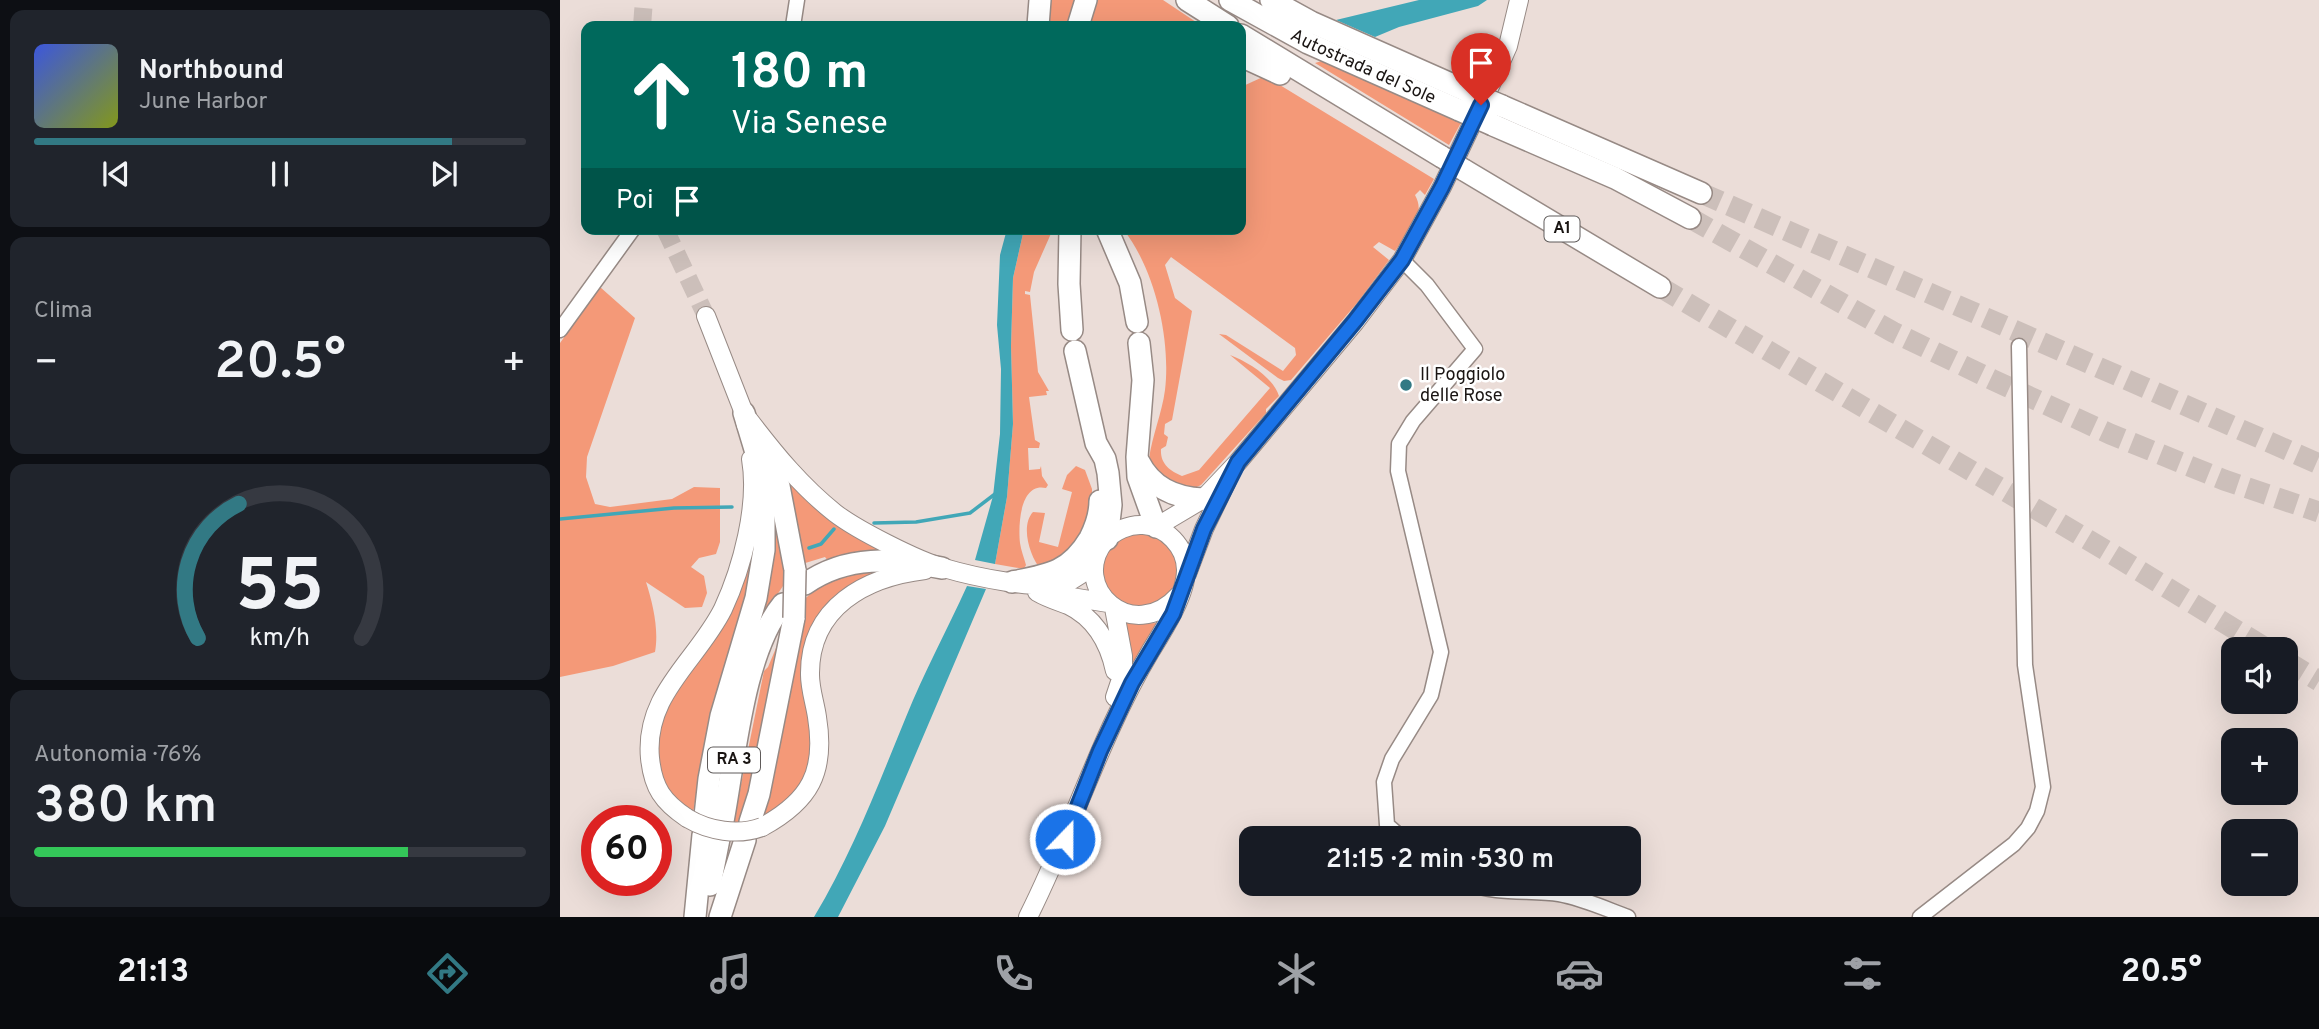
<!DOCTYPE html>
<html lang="it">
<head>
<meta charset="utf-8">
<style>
  :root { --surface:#171b24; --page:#20242c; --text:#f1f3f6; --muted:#9ea1a6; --line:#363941; --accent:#327984 }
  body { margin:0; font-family:Overpass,sans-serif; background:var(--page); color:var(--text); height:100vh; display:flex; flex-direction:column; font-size:26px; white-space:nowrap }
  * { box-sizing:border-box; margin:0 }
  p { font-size:23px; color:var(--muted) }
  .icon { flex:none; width:38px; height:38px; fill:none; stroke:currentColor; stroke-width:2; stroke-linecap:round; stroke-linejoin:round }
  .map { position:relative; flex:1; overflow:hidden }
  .sheet { display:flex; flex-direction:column; gap:10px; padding:10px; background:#0d0f14; width:560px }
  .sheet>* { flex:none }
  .banner { position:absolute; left:21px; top:21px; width:665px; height:214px; border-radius:14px; box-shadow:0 7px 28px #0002; background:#00695c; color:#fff; overflow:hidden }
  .tools { position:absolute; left:1661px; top:637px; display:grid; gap:14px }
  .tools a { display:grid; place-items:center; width:77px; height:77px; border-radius:14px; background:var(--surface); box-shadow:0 7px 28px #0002; font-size:35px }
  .speed { position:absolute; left:21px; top:805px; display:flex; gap:14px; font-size:35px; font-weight:700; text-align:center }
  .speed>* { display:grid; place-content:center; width:91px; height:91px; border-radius:50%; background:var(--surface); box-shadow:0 7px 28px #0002; line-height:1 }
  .speed .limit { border:10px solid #d22; background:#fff; color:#111 }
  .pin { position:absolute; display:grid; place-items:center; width:60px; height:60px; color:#fff; margin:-72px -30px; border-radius:50% 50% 50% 0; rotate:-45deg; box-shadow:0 0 7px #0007 }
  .pin .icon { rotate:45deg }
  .me { position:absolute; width:77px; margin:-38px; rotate:22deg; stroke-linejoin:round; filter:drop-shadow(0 0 5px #0008) }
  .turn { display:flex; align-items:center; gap:24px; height:147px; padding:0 35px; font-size:32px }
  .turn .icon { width:91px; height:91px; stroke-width:2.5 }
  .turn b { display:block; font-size:49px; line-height:60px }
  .then { display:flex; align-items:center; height:66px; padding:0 35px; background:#0003; gap:14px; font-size:26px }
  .big { font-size:52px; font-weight:600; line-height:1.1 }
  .sheet .tile { flex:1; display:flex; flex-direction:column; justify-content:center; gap:10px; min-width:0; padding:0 24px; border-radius:14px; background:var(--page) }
  .sheet .dial { align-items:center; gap:0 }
  .dial svg { height:182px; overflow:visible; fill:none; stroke:var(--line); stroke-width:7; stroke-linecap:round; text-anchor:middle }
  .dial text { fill:var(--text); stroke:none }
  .song { display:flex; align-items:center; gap:21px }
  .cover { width:84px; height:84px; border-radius:10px; background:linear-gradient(135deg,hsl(230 70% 55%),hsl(70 70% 35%)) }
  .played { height:7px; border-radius:4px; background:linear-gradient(90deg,var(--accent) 85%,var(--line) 85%) }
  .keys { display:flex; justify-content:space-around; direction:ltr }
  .heat { display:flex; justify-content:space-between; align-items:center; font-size:38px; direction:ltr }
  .charge { height:10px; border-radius:5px; background:linear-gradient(90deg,#34c759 76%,var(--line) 0) }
  .trip { position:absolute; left:679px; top:826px; width:402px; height:70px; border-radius:14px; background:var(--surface); box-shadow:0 7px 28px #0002; font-weight:600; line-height:70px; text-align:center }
  .menu { display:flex; height:112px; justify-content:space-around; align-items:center; background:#090b0e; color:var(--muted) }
  .menu .icon { width:49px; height:49px }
  .menu .current { color:var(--accent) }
  .menu b { font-size:32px; color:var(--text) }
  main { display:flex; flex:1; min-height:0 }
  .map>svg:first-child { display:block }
  .green { fill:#f49978 }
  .water { fill:#41a7b7 }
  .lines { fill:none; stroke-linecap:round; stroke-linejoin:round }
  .stream { stroke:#41a7b7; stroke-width:3.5 }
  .major-tunnel { stroke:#ccbfba; stroke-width:18; stroke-dasharray:18 9; stroke-linecap:butt }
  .highway-tunnel { stroke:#ccbfba; stroke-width:21; stroke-dasharray:21 10; stroke-linecap:butt }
  .minor-casing { stroke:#978a85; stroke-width:17 }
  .major-casing { stroke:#978a85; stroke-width:20 }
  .highway-casing { stroke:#978a85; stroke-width:24 }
  .minor { stroke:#fff; stroke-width:14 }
  .major { stroke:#fff; stroke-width:18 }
  .highway { stroke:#fff; stroke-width:21 }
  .major-bridge-casing { stroke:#978a85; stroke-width:20; stroke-linecap:butt }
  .highway-bridge-casing { stroke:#978a85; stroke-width:24; stroke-linecap:butt }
  .major-bridge { stroke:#fff; stroke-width:18 }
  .highway-bridge { stroke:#fff; stroke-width:21 }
  .route-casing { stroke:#114b97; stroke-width:18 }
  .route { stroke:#1a73e8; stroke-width:12 }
  .poi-dot { fill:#327984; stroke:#fff; stroke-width:2.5 }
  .labels { text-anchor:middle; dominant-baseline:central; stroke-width:5; stroke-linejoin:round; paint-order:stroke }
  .shield { fill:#fff; stroke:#5f5b5a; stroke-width:2 }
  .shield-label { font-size:16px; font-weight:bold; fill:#1a1513 }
  .street-label { font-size:18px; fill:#1a1513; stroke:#fff }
  .poi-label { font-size:18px; fill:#1a1513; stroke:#fff; text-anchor:start }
</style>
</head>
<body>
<main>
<section class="sheet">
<div class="tile">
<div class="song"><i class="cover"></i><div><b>Northbound</b><p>June Harbor</p></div></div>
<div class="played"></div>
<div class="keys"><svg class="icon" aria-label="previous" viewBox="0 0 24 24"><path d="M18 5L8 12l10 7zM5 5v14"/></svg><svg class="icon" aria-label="pause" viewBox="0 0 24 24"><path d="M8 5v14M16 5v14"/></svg><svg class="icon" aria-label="next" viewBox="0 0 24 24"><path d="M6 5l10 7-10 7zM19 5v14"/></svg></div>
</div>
<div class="tile"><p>Clima</p>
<div class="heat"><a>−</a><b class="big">20.5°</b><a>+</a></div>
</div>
<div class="tile dial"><svg viewBox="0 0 100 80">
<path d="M14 69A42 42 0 1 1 86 69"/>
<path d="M14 69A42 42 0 0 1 32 10" stroke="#327984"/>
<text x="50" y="56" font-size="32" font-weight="700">55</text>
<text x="50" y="72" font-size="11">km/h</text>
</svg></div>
<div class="tile"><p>Autonomia · 76%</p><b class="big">380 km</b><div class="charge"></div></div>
</section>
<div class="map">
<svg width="1759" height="917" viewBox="0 0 1759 917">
  <rect width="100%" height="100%" fill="#ebddd8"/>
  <path class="green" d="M487,0H515L508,26H486Z
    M536,0H603L642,26H529Z
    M765,60L903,119L889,145L755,63Z
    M705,76L874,179L865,195L860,190L855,195C867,216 847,233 835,251L819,242L813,247L829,260L797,303L731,380L724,381L718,378L659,334L666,335L723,371L736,355L735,348L611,257L605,265L615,298L632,311L612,420L605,424L604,434L608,437L606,446L601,449C600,464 610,471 622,476L639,470L710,388L670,355C688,362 713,377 719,396L706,409V413L641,485C621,497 599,476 589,459C592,436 602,413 605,390C611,340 595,269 563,229H681V87Z
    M464,229H493L474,272L470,292L465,291V294L470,295L478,372L489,391H486L487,395L469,397L475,440L480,443L479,448H468L469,470L480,469L481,466L482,476L488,485L486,488C460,482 458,525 460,543C461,550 464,558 466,565L464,569L435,564L447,497L453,424L451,346L453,278Z
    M40,287L75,318L27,457L26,477L35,504L50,507L112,499L134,487L160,488V542L156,554L139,558L131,567L144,576L147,593L142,607L125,608L86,582C93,604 99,630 95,652L53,666L0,677V343Z
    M216,463L324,550L295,552L268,561L265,557L242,564Z
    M516,466L525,470L532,489V504H528C531,520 523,541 512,553C505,560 490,565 481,570C470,557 460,526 473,512L485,513L479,542L498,547L512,492L502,489L507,475Z
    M210,501L223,527L225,583L195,628Z
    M543 571a37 37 0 1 1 74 0a37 37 0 1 1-74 0Z
    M195,539L193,580L143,758L133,813L119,805L106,789L95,753L100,718Z
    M332,567L257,624C256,668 261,761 235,795C227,805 211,813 200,821L242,601C276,572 290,574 332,567Z
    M564,621L576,624L597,623L562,689Z
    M224,629L186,824H173L204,671L208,667Z"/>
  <path class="water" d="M859,0H927L918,6L839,27L815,37L776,20Z
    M447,229H464L453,278L451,346L453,424L447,497L435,564L415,560L433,496L440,434L441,369L437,325L440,255Z
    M407,586L426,589L325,826L278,917H254C292,854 318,785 346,717C364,672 387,630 407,586Z"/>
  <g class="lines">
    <path class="stream" d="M0,519L114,508L172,507
      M314,523L356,522L410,513L435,494
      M249,548L261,544L274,529"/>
    <path class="major-tunnel" d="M82,26L84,0
      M105,229L146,316"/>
    <path class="highway-tunnel" d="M1141,193L1759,464
      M1130,218L1333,332L1433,380L1550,434L1664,480L1759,512
      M1100,287L1552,554L1707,649
      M1726,661L1759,681"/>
    <g class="minor-casing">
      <path id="minor" d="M233,26L237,0
        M842,260L867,285L915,349L853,421L839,444L838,471L881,652L871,695L832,759L824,782L827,825L842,838
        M0,330L73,229
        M912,884C932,894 974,890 999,894C1022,898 1046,909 1068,917
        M1360,917L1454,844L1468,828L1477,811L1483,787L1465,665L1459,346"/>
    </g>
    <g class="major-casing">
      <path id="major" d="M146,316L184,413L186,425
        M189,420C215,454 241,486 275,513C297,530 358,561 384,568C411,576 479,591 505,583C517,579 526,570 535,562
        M596,527L643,499L678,462L795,322L842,260L882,187L932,82L948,46L959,0
        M627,574L644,529L667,481
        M477,592C487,598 497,601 508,605C535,618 549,643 555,671
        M499,595L548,603
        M554,608L563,656V673L555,697
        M127,818C103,802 93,788 90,758C84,694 137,661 163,609C182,568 199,505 191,459
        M202,827C250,801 266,772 257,717C255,703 250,689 250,675C249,607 306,577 365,570
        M468,917C512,830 540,736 590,652C603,631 626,595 626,570C626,547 606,526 583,525C569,524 554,531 545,541C508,586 572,647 619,595"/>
    </g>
    <g class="highway-casing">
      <g id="highway">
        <path d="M627,0L668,26"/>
        <path id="s1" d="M670,0L748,43L899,110"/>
        <path d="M711,0L751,22L909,92"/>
        <path d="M478,26L480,0"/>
        <path d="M518,26L526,0"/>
        <path d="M681,35L882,157"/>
        <path d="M681,56L720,74"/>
        <path d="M942,106L1141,193"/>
        <path d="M933,125L1055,178L1130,218"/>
        <path d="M904,170L1100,287"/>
        <path d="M510,229L509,284L512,330"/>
        <path d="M547,229L570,283L577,322"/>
        <path d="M579,343L583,380L577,457L578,477L596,527"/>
        <path d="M515,351L536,443L545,459L548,473L551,505L547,539"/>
        <path d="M206,459L219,486L235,570"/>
        <path d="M579,462C592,488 615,498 643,499"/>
        <path d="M452,582C489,575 510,572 530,538C536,526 540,513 540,501"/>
        <path d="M245,584C288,554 333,559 382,568"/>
        <path d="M145,816L149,779L161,716L196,598L204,550V495L200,466L184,413"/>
        <path d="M163,821C175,759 183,652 223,604"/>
        <path d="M190,822L199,794L234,618"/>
        <path d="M150,885L159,839"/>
        <path d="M135,917L143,835"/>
        <path d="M160,917L185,840"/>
      </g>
    </g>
    <use href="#minor" class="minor"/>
    <use href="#major" class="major"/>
    <use href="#highway" class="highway"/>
    <g class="major-bridge-casing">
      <path id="major-bridge" d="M127,818C149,831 178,836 202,827"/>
    </g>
    <g class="highway-bridge-casing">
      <path id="highway-bridge" d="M909,92L942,106
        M899,110L933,125
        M882,157L904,170
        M234,618L235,570"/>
    </g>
    <use href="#major-bridge" class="major-bridge"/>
    <use href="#highway-bridge" class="highway-bridge"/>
  </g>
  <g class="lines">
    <g class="route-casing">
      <path id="route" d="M505,839L540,751L572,683L613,614L644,529L678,462L795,321L842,260L882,187L921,105"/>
    </g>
    <use href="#route" class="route"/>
  </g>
  <circle class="poi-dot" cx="846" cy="385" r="7"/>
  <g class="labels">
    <g class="shield">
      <rect x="984.5" y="216.5" width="35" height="25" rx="5"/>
      <rect x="148" y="747.5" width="52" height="25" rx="5"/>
    </g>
    <g class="shield-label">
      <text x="1002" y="229">A1</text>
      <text x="174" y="760">RA 3</text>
    </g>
    <g class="street-label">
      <text stroke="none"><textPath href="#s1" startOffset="149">Autostrada del Sole</textPath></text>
    </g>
    <g class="poi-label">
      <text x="860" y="375">Il Poggiolo<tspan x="860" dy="21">delle Rose</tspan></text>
    </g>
  </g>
</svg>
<div class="tools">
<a><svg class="icon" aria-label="sound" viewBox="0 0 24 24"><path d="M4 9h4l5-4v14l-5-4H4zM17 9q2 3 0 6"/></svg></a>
<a>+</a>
<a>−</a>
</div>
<div class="speed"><div class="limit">60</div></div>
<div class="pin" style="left:921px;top:105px;background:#d93025"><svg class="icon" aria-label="arrive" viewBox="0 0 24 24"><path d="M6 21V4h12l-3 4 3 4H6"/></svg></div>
<svg class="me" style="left:505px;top:839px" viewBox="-20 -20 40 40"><circle r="17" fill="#1a73e8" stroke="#fff" stroke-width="3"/><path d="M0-11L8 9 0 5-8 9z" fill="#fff"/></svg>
<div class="trip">21:15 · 2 min · 530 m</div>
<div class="banner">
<div class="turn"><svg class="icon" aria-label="ahead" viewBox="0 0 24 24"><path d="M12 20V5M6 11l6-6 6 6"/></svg><div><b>180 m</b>Via Senese</div></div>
<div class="then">Poi<svg class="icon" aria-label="arrive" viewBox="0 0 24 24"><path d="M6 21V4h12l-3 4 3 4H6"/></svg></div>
</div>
</div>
</main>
<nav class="menu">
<b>21:13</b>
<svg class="icon current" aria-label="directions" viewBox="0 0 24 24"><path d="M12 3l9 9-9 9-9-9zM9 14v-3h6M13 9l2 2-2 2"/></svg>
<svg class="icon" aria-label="music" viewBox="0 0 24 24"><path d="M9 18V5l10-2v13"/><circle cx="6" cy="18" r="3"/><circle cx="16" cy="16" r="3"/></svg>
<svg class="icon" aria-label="phone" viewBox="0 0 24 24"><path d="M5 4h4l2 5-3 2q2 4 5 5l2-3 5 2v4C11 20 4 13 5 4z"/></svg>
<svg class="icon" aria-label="climate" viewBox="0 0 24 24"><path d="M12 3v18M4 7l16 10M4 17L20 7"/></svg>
<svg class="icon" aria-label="car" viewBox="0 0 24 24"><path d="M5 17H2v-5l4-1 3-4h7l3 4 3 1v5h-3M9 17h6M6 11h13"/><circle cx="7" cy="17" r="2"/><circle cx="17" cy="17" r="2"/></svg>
<svg class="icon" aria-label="filters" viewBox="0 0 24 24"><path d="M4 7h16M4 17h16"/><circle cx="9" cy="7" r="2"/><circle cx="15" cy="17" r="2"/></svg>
<b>20.5°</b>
</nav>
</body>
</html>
